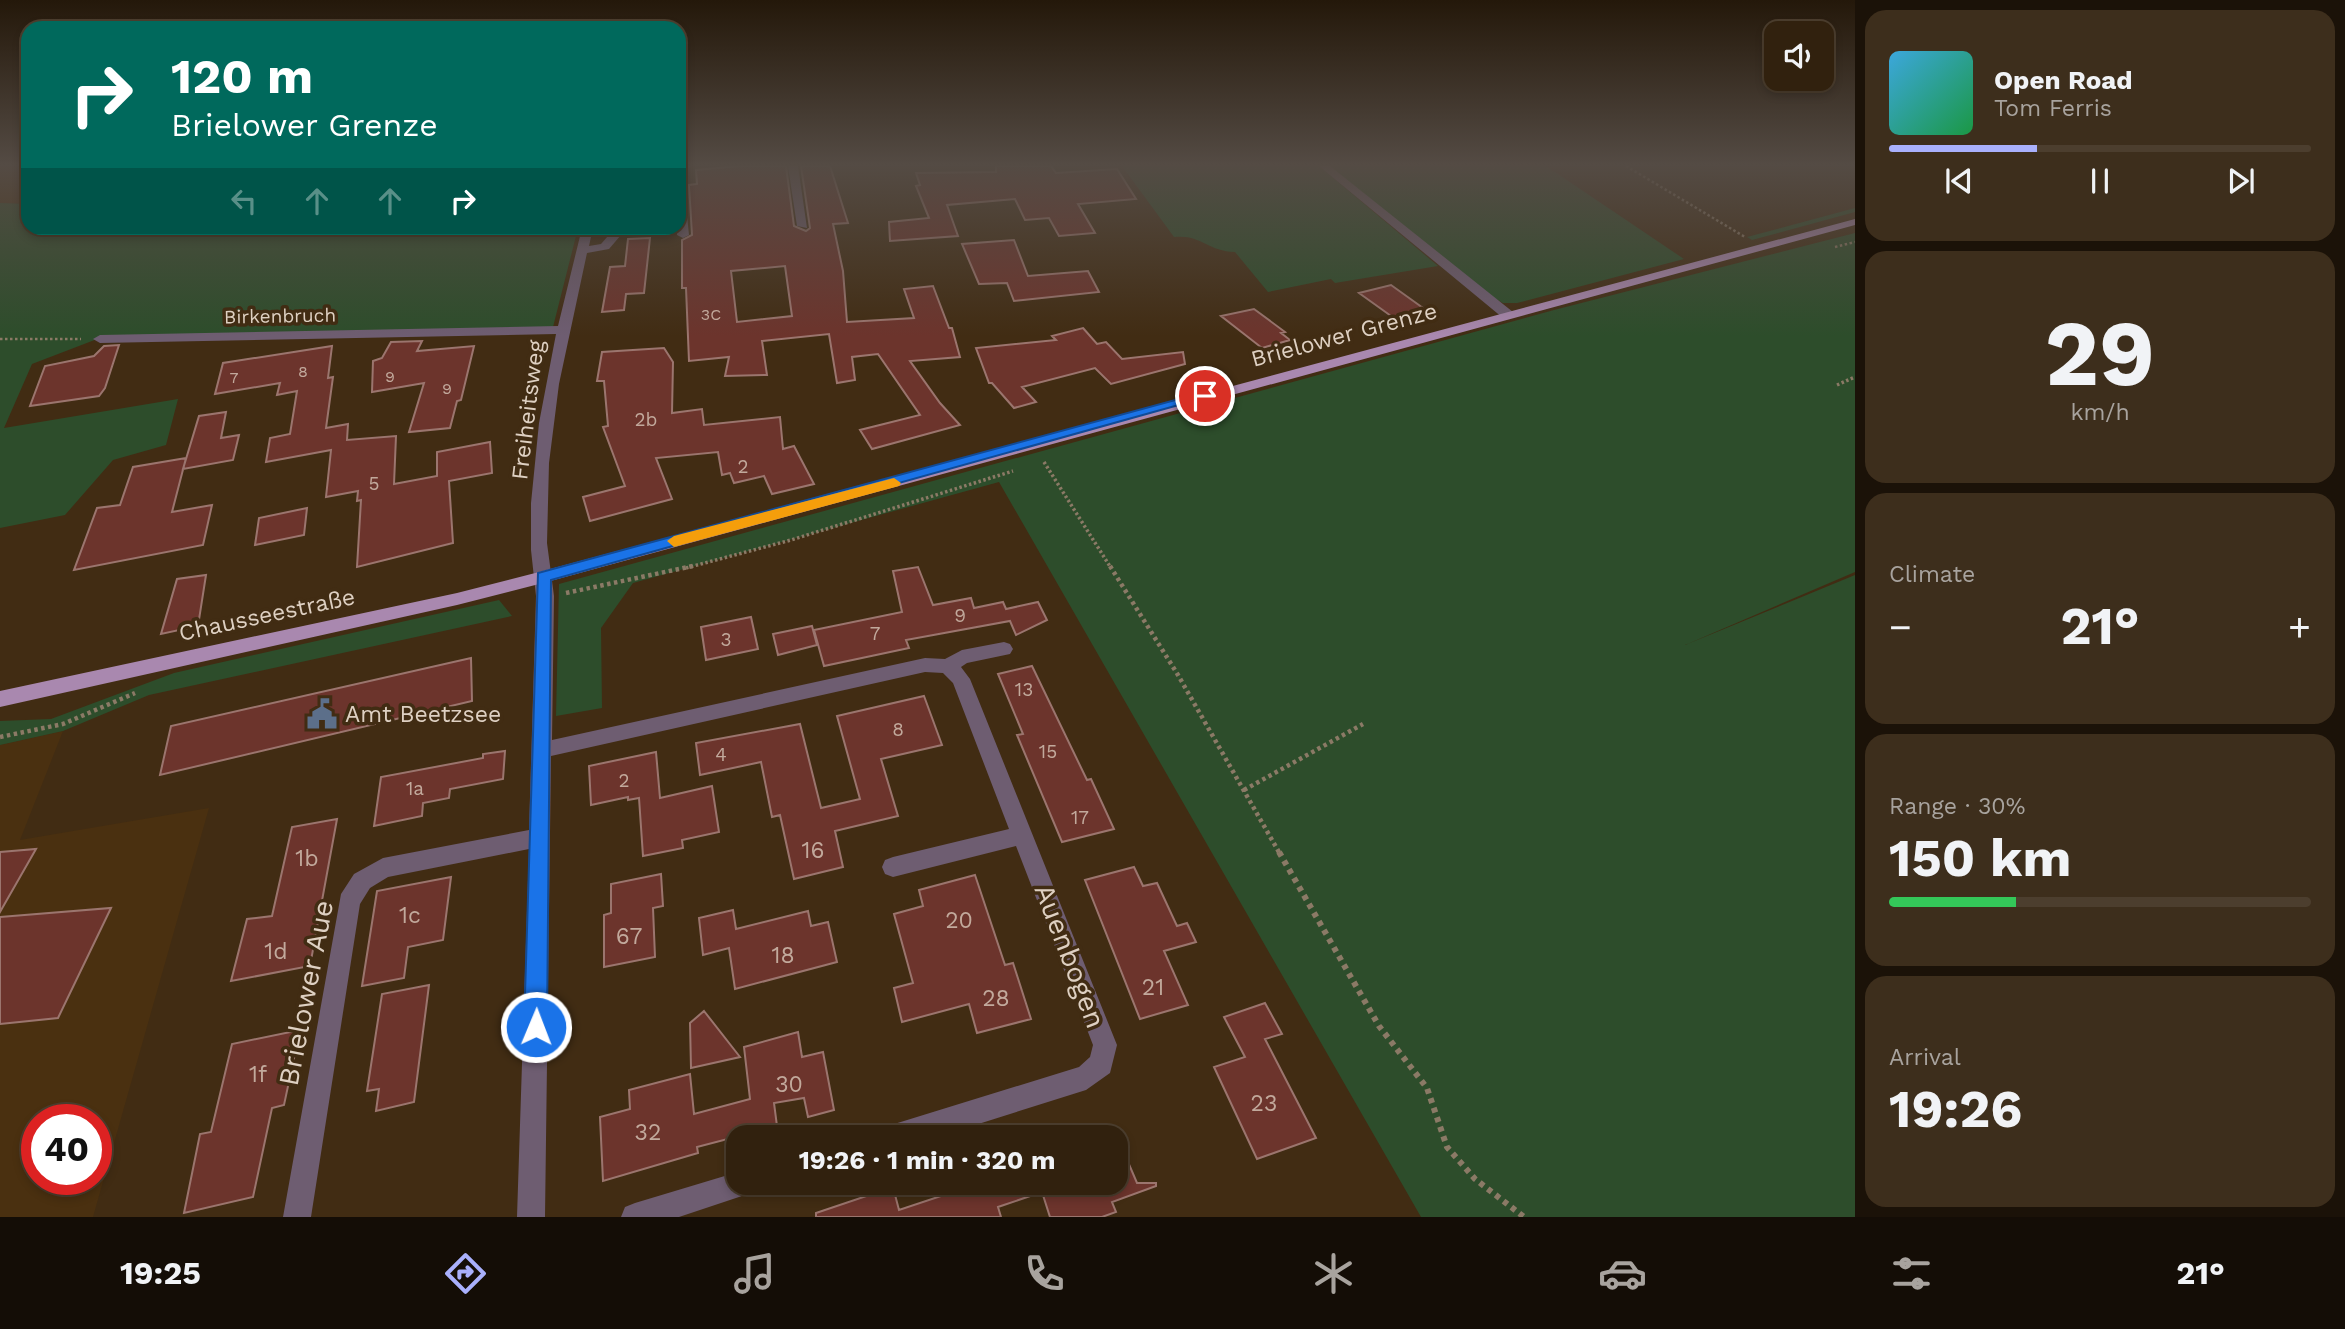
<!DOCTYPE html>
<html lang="en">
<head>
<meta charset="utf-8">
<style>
  :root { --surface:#31210e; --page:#3d2e1c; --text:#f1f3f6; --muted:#a8a39e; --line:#4c3e2e; --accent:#a9b0fc }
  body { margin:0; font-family:"Work Sans",sans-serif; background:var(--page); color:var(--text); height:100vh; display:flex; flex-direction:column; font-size:26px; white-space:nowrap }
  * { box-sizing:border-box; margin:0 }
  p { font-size:23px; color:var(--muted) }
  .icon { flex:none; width:38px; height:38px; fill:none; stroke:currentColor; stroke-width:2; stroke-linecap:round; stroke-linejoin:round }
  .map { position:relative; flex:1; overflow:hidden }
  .sheet { display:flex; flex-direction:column; gap:10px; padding:10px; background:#1b1208; width:490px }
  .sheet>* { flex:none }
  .hud { position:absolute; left:21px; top:21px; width:665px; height:214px; border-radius:21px; box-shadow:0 4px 10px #0003,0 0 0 2px var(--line); background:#00695c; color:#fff; overflow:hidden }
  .controls { position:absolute; left:1764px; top:21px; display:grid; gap:14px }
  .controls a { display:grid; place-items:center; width:70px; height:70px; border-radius:14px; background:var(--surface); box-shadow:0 4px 10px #0003,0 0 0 2px var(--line); font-size:35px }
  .speed { position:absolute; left:21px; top:1104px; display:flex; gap:14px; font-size:35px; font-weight:700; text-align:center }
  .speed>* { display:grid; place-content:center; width:91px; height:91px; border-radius:50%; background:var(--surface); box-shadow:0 4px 10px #0003,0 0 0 2px var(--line); line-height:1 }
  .speed .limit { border:10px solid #d22; background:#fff; color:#111 }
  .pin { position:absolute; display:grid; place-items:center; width:60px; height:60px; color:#fff; margin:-30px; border:4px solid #fff; border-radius:50%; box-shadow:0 2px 7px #0007 }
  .me { position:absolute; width:77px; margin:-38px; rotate:1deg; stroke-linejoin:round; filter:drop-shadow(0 0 5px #0008) }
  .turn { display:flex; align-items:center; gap:24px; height:147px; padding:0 35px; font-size:32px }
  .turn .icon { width:91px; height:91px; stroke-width:2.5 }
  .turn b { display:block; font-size:49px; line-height:60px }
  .lanes { display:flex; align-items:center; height:66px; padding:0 35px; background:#0003; justify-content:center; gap:35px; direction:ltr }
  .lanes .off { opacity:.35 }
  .big { font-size:52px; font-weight:700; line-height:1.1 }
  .sheet .tile { flex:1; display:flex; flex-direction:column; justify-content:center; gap:10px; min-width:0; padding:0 24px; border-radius:21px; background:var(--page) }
  .sheet .dial { align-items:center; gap:0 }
  .dial b { font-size:91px; line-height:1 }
  .song { display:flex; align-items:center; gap:21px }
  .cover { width:84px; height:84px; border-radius:10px; background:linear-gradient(135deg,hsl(200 70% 55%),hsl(140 70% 35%)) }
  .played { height:7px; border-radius:4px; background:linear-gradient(90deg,var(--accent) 35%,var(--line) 35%) }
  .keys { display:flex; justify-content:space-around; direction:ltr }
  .heat { display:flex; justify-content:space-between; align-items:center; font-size:38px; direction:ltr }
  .charge { height:10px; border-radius:5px; background:linear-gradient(90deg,#34c759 30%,var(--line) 0) }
  .trip { position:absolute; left:726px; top:1125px; width:402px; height:70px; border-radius:21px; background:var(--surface); box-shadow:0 4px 10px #0003,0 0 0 2px var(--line); font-weight:700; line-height:70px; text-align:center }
  .tab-bar { display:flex; height:112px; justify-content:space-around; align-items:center; background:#140d06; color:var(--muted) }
  .tab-bar .icon { width:49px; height:49px }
  .tab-bar .current { color:var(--accent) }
  .tab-bar b { font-size:32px; color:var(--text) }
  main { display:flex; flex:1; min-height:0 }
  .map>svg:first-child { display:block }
  .built { fill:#4a3010; fill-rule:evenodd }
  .green { fill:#2d4d2b }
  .building { fill:#6c342c; stroke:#9b756e; stroke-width:2; fill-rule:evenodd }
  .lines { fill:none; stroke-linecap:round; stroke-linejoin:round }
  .path-far3 { stroke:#8b7a66; stroke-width:2.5; stroke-dasharray:2.5 2.5; stroke-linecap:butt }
  .path-far2 { stroke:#8b7a66; stroke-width:3.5; stroke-dasharray:2.5 2.5; stroke-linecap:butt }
  .path-far1 { stroke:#8b7a66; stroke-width:4.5; stroke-dasharray:3.5 3.5; stroke-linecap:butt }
  .path { stroke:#8b7a66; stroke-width:6; stroke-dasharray:5 5; stroke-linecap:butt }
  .minor { fill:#6e5d71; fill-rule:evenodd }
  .major { fill:#a988af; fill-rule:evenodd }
  .route { fill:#1a73e8; stroke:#114b97; stroke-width:2 }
  .slow { fill:#f59e0b }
  .labels { text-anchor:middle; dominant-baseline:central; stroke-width:7; stroke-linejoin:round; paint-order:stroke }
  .far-number-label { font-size:16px; fill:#c2a99c }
  .far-street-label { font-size:19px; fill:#ded0c2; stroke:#412c13 }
  .number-label { font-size:19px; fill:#c2a99c }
  .street-label { font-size:23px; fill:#ded0c2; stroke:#412c13 }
  .poi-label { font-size:23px; fill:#ded0c2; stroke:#412c13; text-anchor:start }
  .near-number-label { font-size:23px; fill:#c2a99c }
  .near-street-label { font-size:28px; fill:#ded0c2; stroke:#412c13 }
</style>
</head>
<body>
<main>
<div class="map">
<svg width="1855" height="1217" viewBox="0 0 1855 1217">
  <rect width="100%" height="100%" fill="#412c13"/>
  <path class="built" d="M0,166H28V204L0,203Z
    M63,731L20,840L209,808L93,1217H0V745ZM37,1120H96V1180H37Z"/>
  <path class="green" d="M1122,166H1319L1438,266L1335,283L1331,279L1268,292L1235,252C1207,251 1201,234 1174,237Z
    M1328,166H1546L1684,259L1517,303H1503L1487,294Z
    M0,203L28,204V228H578L553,327L105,336L32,364L4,428L178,399L166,445L113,460L65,515L0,528Z
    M1855,208V212L1752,240L1747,237Z
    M1855,233V572L1685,645L1855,575V1217H1421L999,482L633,583L601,628L602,708L556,716L559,584L1554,310Z
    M499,600L512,616L149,695L63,731L0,745V721L51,719L174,673Z"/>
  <path class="building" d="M740,166H786L794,226L806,231L810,228L801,166H830L848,223L833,224L843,271L847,322L914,318L904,289L933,286L949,328H952L960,357L910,361L940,403L960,425L872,449L860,430L920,415L878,354L852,357L855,380L837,383L829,334L762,341L767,375L725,376L729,357L689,361L686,288H682V240L692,235L689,185L697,184L696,170ZM785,266L792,316L737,322L731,271Z
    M996,166H1051L1056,173L1117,169L1136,199L1078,204L1095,233L1059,236L1049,218L1025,220L1015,199L947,205L958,236L890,241L889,222L929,218L916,186L920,185L916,173L996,172Z
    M650,238L644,293L626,294L624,310L602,312L610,267L625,266L628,239Z
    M1014,240L1028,276L1088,271L1099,292L1014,301L1007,283L979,284L962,244Z
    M1391,285L1437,318L1405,326L1359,293Z
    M1254,309L1285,332L1281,333L1290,340L1262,348L1221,316Z
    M1083,328L1097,344L1106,342L1122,359L1183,352L1185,364L1111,384L1095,368L1022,387L1036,402L1014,408L992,383H989L976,348L1056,340L1052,336Z
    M422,341L417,351L474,346L461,400L457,401L450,428L409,432L424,383L372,392L373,361L382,358L391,342Z
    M119,345L105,388L99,396L30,406L45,366L94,356L104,346Z
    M332,346L328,378L333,377L326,428L348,424L347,440L396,436L394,484L437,476V452L490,442L492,473L449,481L453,543L357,567L361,500L357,501L358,491L326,497L331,450L266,462L270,438L290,434L297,391L277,395L280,383L215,394L223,363Z
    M664,348L673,362L672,413L702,409L704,425L780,417L783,449L794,446L814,484L772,494L764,476L734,483L730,473L722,475L718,452L656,458L672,499L590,521L583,497L625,486L603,427L608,426L604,381H597L602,352Z
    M226,412L221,438L239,435L233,460L183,469L199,416Z
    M186,458L172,512L212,505L203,545L74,570L97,508L120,505L133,467Z
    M307,508L304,535L255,545L259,518Z
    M918,567L933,605L971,598L974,608L1003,602L1006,609L1038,602L1047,620L1016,635L1010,621L906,640L909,648L824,666L814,630L902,612L893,571Z
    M206,575L198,626L161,634L177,579Z
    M751,617L758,649L706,660L701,627Z
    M812,626L817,645L778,655L773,634Z
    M471,658L472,701L160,775L171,726Z
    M1032,666L1087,780L1091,779L1114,829L1062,842L1017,735L1023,734L998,674Z
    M924,696L942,745L881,759L898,816L835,831L843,867L794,879L780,815L772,817L761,762L700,775L696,743L800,724L821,808L860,799L837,716Z
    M505,751L503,779L450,789L449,798L423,803L422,816L374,826L381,777L483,758V754Z
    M656,752L660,798L712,786L719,832L682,840L683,848L643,856L639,798L628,800V797L591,805L589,766Z
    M337,819L310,966L231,981L247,919L272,916L292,827Z
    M36,849L0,912V852Z
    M1134,867L1143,886L1157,883L1177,926L1187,923L1196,942L1164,951L1188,1005L1140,1019L1085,880Z
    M661,874L663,906L653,908L655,957L604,967V915L611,913V884Z
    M975,875L1005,965L1013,963L1031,1019L977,1033L969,1004L902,1022L894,988L913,983L894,914L923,906L919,890Z
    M451,877L443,940L408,947L404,978L362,986L377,891Z
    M111,908L58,1018L0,1024V917Z
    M733,910L736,929L808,911L811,926L828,922L837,962L735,989L729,948L703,955L699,918Z
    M429,985L414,1102L376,1111L379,1089L367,1091L382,994Z
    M1265,1003L1282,1034L1265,1039L1316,1138L1257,1159L1214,1067L1245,1057L1224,1017Z
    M704,1011L740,1057L691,1068L690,1023Z
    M300,1030L284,1105L272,1108L253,1197L184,1213L200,1134L211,1132L232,1044Z
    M798,1032L802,1057L823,1052L834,1110L808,1117L804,1098L774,1103L777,1126L697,1147L698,1153L603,1181L600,1117L630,1109L629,1090L690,1074L694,1114L750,1099L744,1047Z
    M1116,1134L1137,1183H1156V1186L1112,1202L1116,1212L1102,1217H1050L1042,1192L998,1207L1001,1217H816V1213L893,1187L899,1210L980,1183H1116Z"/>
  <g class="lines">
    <path class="path-far3" d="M1626,166L1745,237
      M1835,247L1855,242
      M0,339H81"/>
    <path class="path-far2" d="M1837,385L1855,377
      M1044,462L1111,568
      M686,568L791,540L1013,471"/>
    <path class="path-far1" d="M1110,566L1178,675L1280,854
      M566,593L693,566
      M0,737L63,724L135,693
      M1244,790L1363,724"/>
    <path class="path" d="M1279,852L1379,1026L1427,1088L1447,1147L1475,1179L1524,1217"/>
    <path class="minor" d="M679,166H692L679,174Z
      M788,166H798L807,228L797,226Z
      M1319,166H1330L1513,312V318H1503Z
      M679,182L684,185L689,235L683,238L677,235V228H679Z
      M582,228H593L589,246L601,244L615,228H627L609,249L587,253L559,384L549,463L547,543L554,596L552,740L925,658L945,659L962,650L1004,642L1010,644L1013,649L1010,654L967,663L961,667L970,679L1117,1045L1110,1073L1086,1090L934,1138H878L882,1129L891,1125L1079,1067L1090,1057L1093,1045L1016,846L893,877L885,874L882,867L885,860L893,857L1009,829L953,683L943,673L925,672L551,756L545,1217H517L529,849L388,877L370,888L360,904L311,1217H283L341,894L354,874L383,858L529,830L536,596L531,550V503L539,423L556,334L100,343L93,339L100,335L558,326Z
      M738,1172V1183H758L754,1192L679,1217H621L625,1207L635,1203Z"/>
    <path class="major" d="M1855,219V225L543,583L457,605L0,707V691L457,593L543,571Z"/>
  </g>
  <linearGradient id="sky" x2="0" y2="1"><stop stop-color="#24180a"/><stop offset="0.49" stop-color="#544b44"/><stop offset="1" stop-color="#544b44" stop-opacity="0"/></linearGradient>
  <rect width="1855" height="336" fill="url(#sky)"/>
  <path class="route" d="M1201,393L1211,396L551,580L547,1027L543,1035L536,1038L528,1035L524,1027L538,573Z"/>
  <path class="slow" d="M894,478L901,483L899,486L674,547L667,541L674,536Z"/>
  <defs>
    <g id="civic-bare" transform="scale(2.415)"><path d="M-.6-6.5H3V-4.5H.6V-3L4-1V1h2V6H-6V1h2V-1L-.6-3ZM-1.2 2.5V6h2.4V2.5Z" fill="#5c6f8a" stroke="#412c13" stroke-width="2.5" paint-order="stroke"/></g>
  </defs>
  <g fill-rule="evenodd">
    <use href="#civic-bare" x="322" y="714"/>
  </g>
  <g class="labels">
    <g class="far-number-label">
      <text x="711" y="314">3C</text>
      <text x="303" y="371">8</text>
      <text x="390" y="376">9</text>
      <text x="234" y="377">7</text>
      <text x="447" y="388">9</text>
    </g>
    <g class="far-street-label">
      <text transform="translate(280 316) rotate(-1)">Birkenbruch</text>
    </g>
    <g class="number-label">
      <text x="646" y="419">2b</text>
      <text x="743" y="466">2</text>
      <text x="374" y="483">5</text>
      <text x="960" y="615">9</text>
      <text x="875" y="633">7</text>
      <text x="726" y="639">3</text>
      <text x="1024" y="689">13</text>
      <text x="898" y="729">8</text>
      <text x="1048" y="751">15</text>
      <text x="721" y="754">4</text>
      <text x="624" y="780">2</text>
      <text x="415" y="788">1a</text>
      <text x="1080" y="817">17</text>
    </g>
    <g class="street-label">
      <text transform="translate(1344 335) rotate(-15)">Brielower Grenze</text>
      <text transform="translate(528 410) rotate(-83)">Freiheitsweg</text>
      <text transform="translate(267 615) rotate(-12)">Chausseestraße</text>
    </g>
    <g class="poi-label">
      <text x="345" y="714">Amt Beetzsee</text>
    </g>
    <g class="near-number-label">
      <text x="813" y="850">16</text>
      <text x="307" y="858">1b</text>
      <text x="410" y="915">1c</text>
      <text x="959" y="920">20</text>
      <text x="629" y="936">67</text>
      <text x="276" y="951">1d</text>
      <text x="783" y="955">18</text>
      <text x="1153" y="987">21</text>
      <text x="996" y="998">28</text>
      <text x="258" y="1074">1f</text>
      <text x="789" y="1084">30</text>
      <text x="1264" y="1103">23</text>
      <text x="648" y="1132">32</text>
    </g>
    <g class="near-street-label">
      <text transform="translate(1070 956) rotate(69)">Auenbogen</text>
      <text transform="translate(306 993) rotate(-79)">Brielower Aue</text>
    </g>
  </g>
</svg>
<div class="controls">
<a><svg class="icon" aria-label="sound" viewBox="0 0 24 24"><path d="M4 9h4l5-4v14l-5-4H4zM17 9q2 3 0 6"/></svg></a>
</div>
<div class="speed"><div class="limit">40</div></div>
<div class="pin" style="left:1205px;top:396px;background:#d93025"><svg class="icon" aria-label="arrive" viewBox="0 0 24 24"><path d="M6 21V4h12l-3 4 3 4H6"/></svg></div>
<svg class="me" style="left:536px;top:1027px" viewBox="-20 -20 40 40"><circle r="17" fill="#1a73e8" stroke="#fff" stroke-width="3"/><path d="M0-11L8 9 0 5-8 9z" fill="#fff"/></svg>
<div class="trip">19:26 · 1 min · 320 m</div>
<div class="hud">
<div class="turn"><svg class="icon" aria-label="right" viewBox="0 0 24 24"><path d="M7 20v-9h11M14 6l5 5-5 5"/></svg><div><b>120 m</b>Brielower Grenze</div></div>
<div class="lanes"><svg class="icon off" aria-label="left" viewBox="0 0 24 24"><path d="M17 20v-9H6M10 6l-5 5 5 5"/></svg><svg class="icon off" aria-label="ahead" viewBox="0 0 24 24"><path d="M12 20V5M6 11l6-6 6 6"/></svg><svg class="icon off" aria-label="ahead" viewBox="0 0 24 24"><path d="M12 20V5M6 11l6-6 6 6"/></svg><svg class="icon" aria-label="right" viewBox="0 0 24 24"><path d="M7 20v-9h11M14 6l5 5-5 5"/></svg></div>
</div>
</div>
<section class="sheet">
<div class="tile">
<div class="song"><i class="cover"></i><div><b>Open Road</b><p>Tom Ferris</p></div></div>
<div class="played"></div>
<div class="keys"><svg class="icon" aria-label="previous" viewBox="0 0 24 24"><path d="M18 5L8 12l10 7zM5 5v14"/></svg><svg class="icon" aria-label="pause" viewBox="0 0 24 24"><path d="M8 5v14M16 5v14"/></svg><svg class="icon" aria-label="next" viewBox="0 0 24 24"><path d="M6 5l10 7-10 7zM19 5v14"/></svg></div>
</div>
<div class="tile dial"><b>29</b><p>km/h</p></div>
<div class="tile"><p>Climate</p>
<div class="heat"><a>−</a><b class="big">21°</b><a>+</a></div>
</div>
<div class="tile"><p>Range · 30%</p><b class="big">150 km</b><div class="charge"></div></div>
<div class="tile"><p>Arrival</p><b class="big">19:26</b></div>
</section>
</main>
<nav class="tab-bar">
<b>19:25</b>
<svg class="icon current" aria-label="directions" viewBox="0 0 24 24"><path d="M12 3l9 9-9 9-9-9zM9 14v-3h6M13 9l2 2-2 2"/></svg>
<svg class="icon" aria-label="music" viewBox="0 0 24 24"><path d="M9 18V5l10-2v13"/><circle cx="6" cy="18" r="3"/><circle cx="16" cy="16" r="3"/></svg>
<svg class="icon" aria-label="phone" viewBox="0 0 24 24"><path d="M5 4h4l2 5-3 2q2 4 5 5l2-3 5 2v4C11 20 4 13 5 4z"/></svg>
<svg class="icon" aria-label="climate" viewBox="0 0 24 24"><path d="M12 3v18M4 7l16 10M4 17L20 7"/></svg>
<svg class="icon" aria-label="car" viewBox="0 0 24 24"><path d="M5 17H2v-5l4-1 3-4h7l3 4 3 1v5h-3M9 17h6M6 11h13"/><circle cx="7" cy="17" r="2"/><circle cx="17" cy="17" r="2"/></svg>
<svg class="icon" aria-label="filters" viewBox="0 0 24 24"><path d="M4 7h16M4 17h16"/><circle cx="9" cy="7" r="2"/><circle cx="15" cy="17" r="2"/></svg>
<b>21°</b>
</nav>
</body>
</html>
